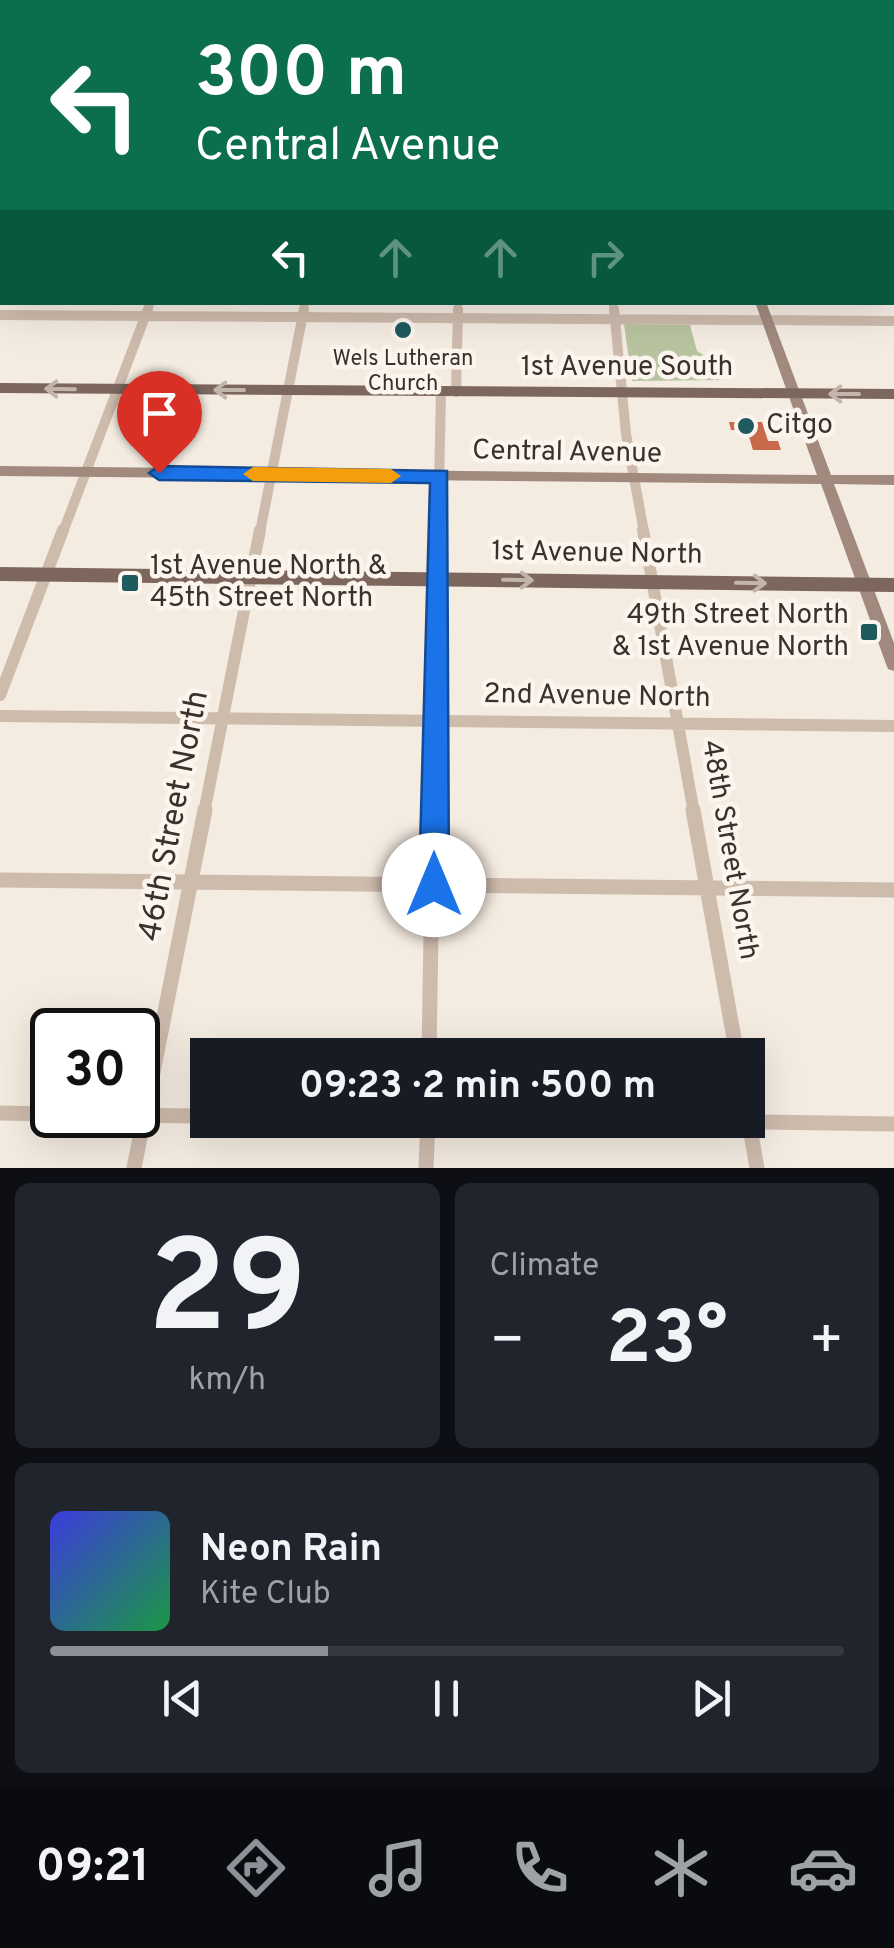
<!DOCTYPE html>
<html lang="en">
<head>
<meta charset="utf-8">
<style>
  :root { --surface:#171b24; --page:#20242c; --text:#f1f3f6; --muted:#9ea1a6; --line:#363941; --accent:#8c9099 }
  body { margin:0; font-family:Overpass,sans-serif; background:var(--page); color:var(--text); height:100vh; display:flex; flex-direction:column; font-size:38px; white-space:nowrap }
  * { box-sizing:border-box; margin:0 }
  p { font-size:32px; color:var(--muted) }
  .icon { flex:none; width:55px; height:55px; fill:none; stroke:currentColor; stroke-width:2; stroke-linecap:round; stroke-linejoin:round }
  .map { position:relative; height:1168px; overflow:hidden }
  .panel { display:flex; flex-direction:column; gap:15px; padding:15px; background:#0d0f14; flex:1 }
  .panel>* { flex:none }
  .guide { position:absolute; left:0px; top:0px; width:895px; height:305px; box-shadow:0 10px 40px #0002; background:#0b6e4f; color:#fff; overflow:hidden }
  .speed { position:absolute; left:30px; top:1008px; display:flex; gap:20px; font-size:50px; font-weight:700; text-align:center }
  .speed>* { display:grid; place-content:center; width:130px; height:130px; border-radius:50%; background:var(--surface); box-shadow:0 10px 40px #0002; line-height:1 }
  .speed .limit { border:5px solid #111; border-radius:15px; background:#fff; color:#111 }
  .pin { position:absolute; display:grid; place-items:center; width:85px; height:85px; color:#fff; margin:-102px -42px; border-radius:50% 50% 50% 0; rotate:-45deg; box-shadow:0 0 10px #0007 }
  .pin .icon { rotate:45deg }
  .me { position:absolute; width:110px; margin:-55px; rotate:0deg; stroke-linejoin:round; filter:drop-shadow(0 0 8px #0008) }
  .turn { display:flex; align-items:center; gap:35px; height:210px; padding:0 30px; font-size:45px }
  .turn .icon { width:130px; height:130px; stroke-width:2.5 }
  .turn b { display:block; font-size:70px; line-height:85px }
  .lanes { display:flex; align-items:center; height:95px; padding:0 30px; background:#0003; justify-content:center; gap:50px; direction:ltr }
  .lanes .off { opacity:.35 }
  .big { font-size:75px; font-weight:700; line-height:1.1 }
  .panel .card { flex:1; display:flex; flex-direction:column; justify-content:center; gap:15px; min-width:0; padding:0 35px; border-radius:15px; background:var(--page) }
  .panel .dial { align-items:center; gap:0 }
  .dial b { font-size:130px; line-height:1 }
  .song { display:flex; align-items:center; gap:30px }
  .cover { width:120px; height:120px; border-radius:15px; background:linear-gradient(135deg,hsl(240 70% 55%),hsl(140 70% 35%)) }
  .played { height:10px; border-radius:5px; background:linear-gradient(90deg,var(--accent) 35%,var(--line) 35%) }
  .keys { display:flex; justify-content:space-around; direction:ltr }
  .heat { display:flex; justify-content:space-between; align-items:center; font-size:55px; direction:ltr }
  .panel .tiles { flex:1; display:grid; gap:15px; grid-template-columns:1fr 1fr }
  .card:last-child { grid-column:span 2 }
  .trip { position:absolute; left:190px; top:1038px; width:575px; height:100px; border-radius:0px; background:var(--surface); box-shadow:0 10px 40px #0002; font-weight:700; line-height:100px; text-align:center }
  .dock { display:flex; height:160px; justify-content:space-around; align-items:center; background:#090b0e; color:var(--muted) }
  .dock .icon { width:70px; height:70px }
  .dock .active { color:var(--accent) }
  .dock b { font-size:45px; color:var(--text) }
  .map>svg:first-child { display:block }
  .green { fill:#b8c4a0 }
  .building { fill:#c8694b }
  .lines { fill:none; stroke-linecap:round; stroke-linejoin:round }
  .minor-far3 { stroke:#cdbbac; stroke-width:8 }
  .minor-far2 { stroke:#cdbbac; stroke-width:10 }
  .minor-far1 { stroke:#cdbbac; stroke-width:12 }
  .minor { stroke:#cdbbac; stroke-width:15 }
  .tertiary { fill:#cdbbac; fill-rule:evenodd }
  .secondary { fill:#a18a7d; fill-rule:evenodd }
  .primary { fill:#7d675c; fill-rule:evenodd }
  .oneway { stroke:#c2b5ac }
  .route { fill:#1a73e8; stroke:#114b97; stroke-width:2.5 }
  .slow { fill:#f59e0b }
  .poi-dot { fill:#1f5a5e; stroke:#fbf5ee; stroke-width:4 }
  .labels { text-anchor:middle; dominant-baseline:central; stroke-width:9; stroke-linejoin:round; paint-order:stroke }
  .far-poi-label { font-size:22px; fill:#3b302b; stroke:#fbf5ee }
  .street-label { font-size:28px; fill:#3b302b; stroke:#fbf5ee }
  .poi-label { font-size:28px; fill:#3b302b; stroke:#fbf5ee; text-anchor:start }
  .near-street-label { font-size:32px; fill:#3b302b; stroke:#fbf5ee }
</style>
</head>
<body>
<div class="map">
<svg width="894" height="1168" viewBox="0 0 894 1168">
  <rect width="100%" height="100%" fill="#f4ebe1"/>
  <path class="green" d="M624,324L690,325L697,351L716,363L722,380L632,381Z"/>
  <path class="building" d="M729,422H762L768,441H778L781,450H753L747,430H731Z"/>
  <g class="lines">
    <path class="minor-far3" d="M0,301L2,297
      M613,302L614,312
      M147,312L151,302
      M303,312L305,302
      M458,312V302"/>
    <path class="minor-far2" d="M614,309L626,434L644,532
      M0,315L894,321
      M456,392L458,309
      M63,532L148,309
      M260,532L304,309
      M438,532L441,392"/>
    <path class="minor-far1" d="M643,530L694,813
      M0,695L63,530
      M0,716L894,726
      M204,813L260,530
      M433,813L439,530"/>
    <path class="minor" d="M693,810L737,1055
      M0,880L894,890
      M429,1055L433,810
      M0,1113L52,1114
      M112,1115L208,1116
      M748,1117L757,1168
      M636,1120L894,1124
      M134,1168L205,810
      M426,1168L428,1120"/>
    <path class="tertiary" d="M0,150H2V154H0Z"/>
    <path class="secondary" d="M647,0H653V2H647Z
      M755,302H766L831,475H894V485L834,484L894,643V671L888,669L886,664L821,484L0,476V466L817,475Z"/>
    <path class="primary" d="M0,383L894,389V399L0,393Z
      M0,567L894,578V592L0,581Z"/>
  </g>
  <defs><path id="oneway-shaft" d="M-6 0H5M1.5-3L5.5 0L1.5 3" fill="none" stroke-width="1.6" stroke-linecap="round" stroke-linejoin="round" transform="scale(2.5)"/></defs>
  <g class="oneway">
    <use href="#oneway-shaft" transform="translate(60 389) rotate(-179)"/>
    <use href="#oneway-shaft" transform="translate(229 390) rotate(-180)"/>
    <use href="#oneway-shaft" transform="translate(844 394) rotate(-180)"/>
    <use href="#oneway-shaft" transform="translate(518 580) rotate(1)"/>
    <use href="#oneway-shaft" transform="translate(751 583) rotate(1)"/>
  </g>
  <path class="route" d="M159,466L447,471L449,885L444,895L434,899L424,895L419,885L430,483L159,480L149,473Z"/>
  <path class="slow" d="M253,467L391,469L401,476L391,483L253,481L243,474Z"/>
  <g class="poi-dot">
    <circle cx="403" cy="330" r="10"/>
    <circle cx="746" cy="426" r="10"/>
    <rect x="120" y="573" width="20" height="20" rx="5"/>
    <rect x="859" y="622" width="20" height="20" rx="5"/>
  </g>
  <g class="labels">
    <g class="far-poi-label">
      <text x="403" y="359">Wels Lutheran<tspan x="403" dy="25">Church</tspan></text>
    </g>
    <g class="street-label">
      <text x="627" y="368">1st Avenue South</text>
      <text transform="translate(567 453) rotate(1)">Central Avenue</text>
      <text transform="translate(597 554) rotate(1)">1st Avenue North</text>
      <text transform="translate(597 697) rotate(1)">2nd Avenue North</text>
      <text transform="translate(729 850) rotate(80)">48th Street North</text>
    </g>
    <g class="poi-label">
      <text x="766" y="426">Citgo</text>
      <text x="150" y="567">1st Avenue North &amp;<tspan x="150" dy="32">45th Street North</tspan></text>
      <text x="849" y="616" text-anchor="end">49th Street North<tspan x="849" dy="32">&amp; 1st Avenue North</tspan></text>
    </g>
    <g class="near-street-label">
      <text transform="translate(175 816) rotate(-79)">46th Street North</text>
    </g>
  </g>
</svg>
<div class="speed"><div class="limit">30</div></div>
<div class="pin" style="left:159px;top:473px;background:#d93025"><svg class="icon" aria-label="arrive" viewBox="0 0 24 24"><path d="M6 21V4h12l-3 4 3 4H6"/></svg></div>
<svg class="me" style="left:434px;top:885px" viewBox="-20 -20 40 40"><circle r="19" fill="#fff"/><path d="M0-13L10 11 0 6-10 11z" fill="#1a73e8"/></svg>
<div class="trip">09:23 · 2 min · 500 m</div>
<div class="guide">
<div class="turn"><svg class="icon" aria-label="left" viewBox="0 0 24 24"><path d="M17 20v-9H6M10 6l-5 5 5 5"/></svg><div><b>300 m</b>Central Avenue</div></div>
<div class="lanes"><svg class="icon" aria-label="left" viewBox="0 0 24 24"><path d="M17 20v-9H6M10 6l-5 5 5 5"/></svg><svg class="icon off" aria-label="ahead" viewBox="0 0 24 24"><path d="M12 20V5M6 11l6-6 6 6"/></svg><svg class="icon off" aria-label="ahead" viewBox="0 0 24 24"><path d="M12 20V5M6 11l6-6 6 6"/></svg><svg class="icon off" aria-label="right" viewBox="0 0 24 24"><path d="M7 20v-9h11M14 6l5 5-5 5"/></svg></div>
</div>
</div>
<section class="panel">
<div class="tiles">
<div class="card dial"><b>29</b><p>km/h</p></div>
<div class="card"><p>Climate</p>
<div class="heat"><a>−</a><b class="big">23°</b><a>+</a></div>
</div>
<div class="card">
<div class="song"><i class="cover"></i><div><b>Neon Rain</b><p>Kite Club</p></div></div>
<div class="played"></div>
<div class="keys"><svg class="icon" aria-label="previous" viewBox="0 0 24 24"><path d="M18 5L8 12l10 7zM5 5v14"/></svg><svg class="icon" aria-label="pause" viewBox="0 0 24 24"><path d="M8 5v14M16 5v14"/></svg><svg class="icon" aria-label="next" viewBox="0 0 24 24"><path d="M6 5l10 7-10 7zM19 5v14"/></svg></div>
</div>
</div>
</section>
<nav class="dock">
<b>09:21</b>
<svg class="icon active" aria-label="directions" viewBox="0 0 24 24"><path d="M12 3l9 9-9 9-9-9zM9 14v-3h6M13 9l2 2-2 2"/></svg>
<svg class="icon" aria-label="music" viewBox="0 0 24 24"><path d="M9 18V5l10-2v13"/><circle cx="6" cy="18" r="3"/><circle cx="16" cy="16" r="3"/></svg>
<svg class="icon" aria-label="phone" viewBox="0 0 24 24"><path d="M5 4h4l2 5-3 2q2 4 5 5l2-3 5 2v4C11 20 4 13 5 4z"/></svg>
<svg class="icon" aria-label="climate" viewBox="0 0 24 24"><path d="M12 3v18M4 7l16 10M4 17L20 7"/></svg>
<svg class="icon" aria-label="car" viewBox="0 0 24 24"><path d="M5 17H2v-5l4-1 3-4h7l3 4 3 1v5h-3M9 17h6M6 11h13"/><circle cx="7" cy="17" r="2"/><circle cx="17" cy="17" r="2"/></svg>
</nav>
</body>
</html>
